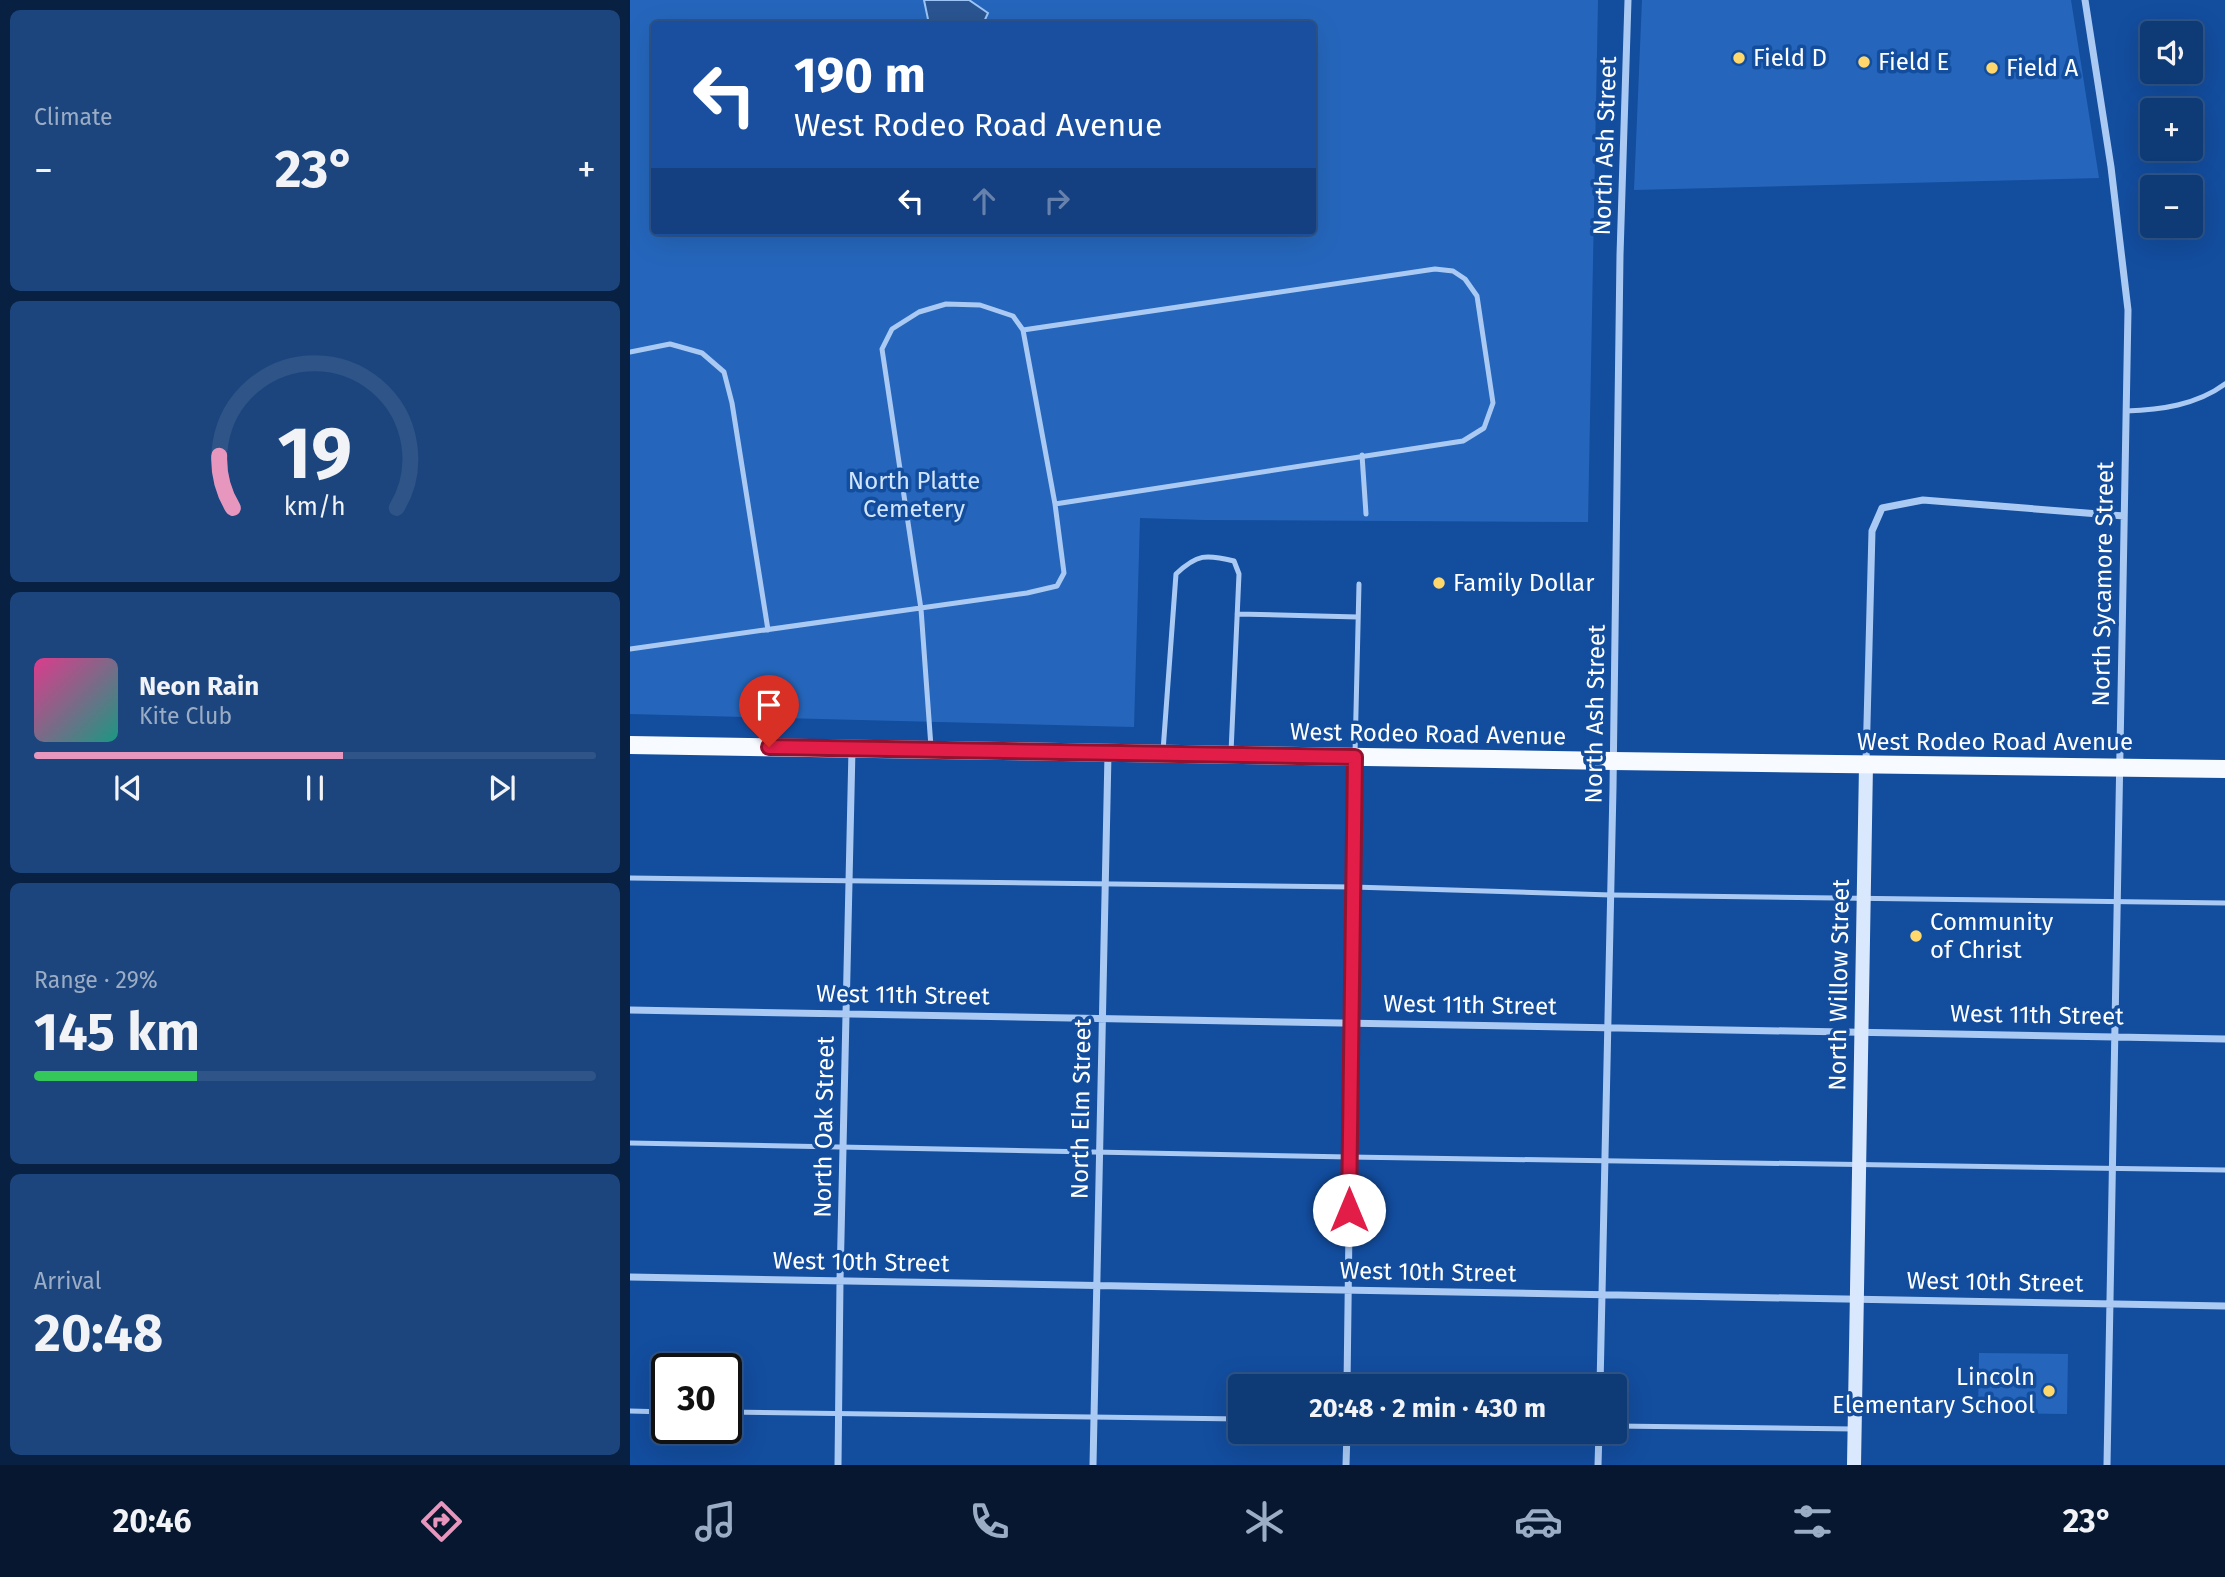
<!DOCTYPE html>
<html lang="en">
<head>
<meta charset="utf-8">
<style>
  :root { --surface:#0e3a76; --page:#1c457e; --text:#f1f3f6; --muted:#9badc5; --line:#2e5488; --accent:#e797bd }
  body { margin:0; font-family:"Fira Sans",sans-serif; background:var(--page); color:var(--text); height:100vh; display:flex; flex-direction:column; font-size:26px; white-space:nowrap }
  * { box-sizing:border-box; margin:0 }
  p { font-size:23px; color:var(--muted) }
  .icon { flex:none; width:38px; height:38px; fill:none; stroke:currentColor; stroke-width:2; stroke-linecap:round; stroke-linejoin:round }
  .map { position:relative; flex:1; overflow:hidden }
  .side { display:flex; flex-direction:column; gap:10px; padding:10px; background:#082041; width:630px }
  .side>* { flex:none }
  .top-card { position:absolute; left:21px; top:21px; width:665px; height:214px; border-radius:7px; box-shadow:0 7px 28px #0002,0 0 0 2px var(--line); background:#1a4fa0; color:#fff; overflow:hidden }
  .controls { position:absolute; left:1510px; top:21px; display:grid; gap:14px }
  .controls a { display:grid; place-items:center; width:63px; height:63px; border-radius:7px; background:var(--surface); box-shadow:0 7px 28px #0002,0 0 0 2px var(--line); font-size:35px }
  .speed { position:absolute; left:21px; top:1353px; display:flex; gap:14px; font-size:35px; font-weight:700; text-align:center }
  .speed>* { display:grid; place-content:center; width:91px; height:91px; border-radius:50%; background:var(--surface); box-shadow:0 7px 28px #0002,0 0 0 2px var(--line); line-height:1 }
  .speed .limit { border:4px solid #111; border-radius:10px; background:#fff; color:#111 }
  .pin { position:absolute; display:grid; place-items:center; width:60px; height:60px; color:#fff; margin:-72px -30px; border-radius:50% 50% 50% 0; rotate:-45deg; box-shadow:0 0 7px #0007 }
  .pin .icon { rotate:45deg }
  .me { position:absolute; width:77px; margin:-38px; rotate:0deg; stroke-linejoin:round; filter:drop-shadow(0 0 5px #0008) }
  .turn { display:flex; align-items:center; gap:24px; height:147px; padding:0 28px; font-size:32px }
  .turn .icon { width:91px; height:91px; stroke-width:2.5 }
  .turn b { display:block; font-size:49px; line-height:60px }
  .lanes { display:flex; align-items:center; height:66px; padding:0 28px; background:#0003; justify-content:center; gap:35px; direction:ltr }
  .lanes .off { opacity:.35 }
  .big { font-size:52px; font-weight:700; line-height:1.1 }
  .side .tile { flex:1; display:flex; flex-direction:column; justify-content:center; gap:10px; min-width:0; padding:0 24px; border-radius:10px; background:var(--page) }
  .side .dial { align-items:center; gap:0 }
  .dial svg { height:182px; overflow:visible; fill:none; stroke:var(--line); stroke-width:7; stroke-linecap:round; text-anchor:middle }
  .dial text { fill:var(--text); stroke:none }
  .song { display:flex; align-items:center; gap:21px }
  .cover { width:84px; height:84px; border-radius:10px; background:linear-gradient(135deg,hsl(330 70% 55%),hsl(170 70% 35%)) }
  .played { height:7px; border-radius:4px; background:linear-gradient(90deg,var(--accent) 55%,var(--line) 55%) }
  .keys { display:flex; justify-content:space-around; direction:ltr }
  .heat { display:flex; justify-content:space-between; align-items:center; font-size:38px; direction:ltr }
  .charge { height:10px; border-radius:5px; background:linear-gradient(90deg,#34c759 29%,var(--line) 0) }
  .trip { position:absolute; left:598px; top:1374px; width:399px; height:70px; border-radius:7px; background:var(--surface); box-shadow:0 7px 28px #0002,0 0 0 2px var(--line); font-weight:700; line-height:70px; text-align:center }
  .tab-bar { display:flex; height:112px; justify-content:space-around; align-items:center; background:#06172f; color:var(--muted) }
  .tab-bar .icon { width:49px; height:49px }
  .tab-bar .active { color:var(--accent) }
  .tab-bar b { font-size:32px; color:var(--text) }
  main { display:flex; flex:1; min-height:0 }
  .map>svg:first-child { display:block }
  .green { fill:#2566bc; fill-rule:evenodd }
  .water { fill:#2a5591; stroke:#9cc4f7; stroke-width:2 }
  .lines { fill:none; stroke-linecap:round; stroke-linejoin:round }
  .lane { stroke:#aacaf4; stroke-width:5 }
  .street { stroke:#aacaf4; stroke-width:7 }
  .secondary { stroke:#dae8fd; stroke-width:14 }
  .primary { stroke:#f7faff; stroke-width:18 }
  .route-casing { stroke:#92132f; stroke-width:18 }
  .route { stroke:#e11d48; stroke-width:12 }
  .poi-dot { fill:#ffd86d; stroke:#134d9e; stroke-width:2.5 }
  .labels { text-anchor:middle; dominant-baseline:central; stroke-width:7; stroke-linejoin:round; paint-order:stroke }
  .poi-label { font-size:24px; fill:#fff; stroke:#134d9e; text-anchor:start }
  .street-label { font-size:24px; fill:#fff; stroke:#134d9e }
  .park-label { font-size:24px; fill:#d2e5fe; stroke:#134d9e }
</style>
</head>
<body>
<main>
<section class="side">
<div class="tile"><p>Climate</p>
<div class="heat"><a>−</a><b class="big">23°</b><a>+</a></div>
</div>
<div class="tile dial"><svg viewBox="0 0 100 80">
<path d="M14 69A42 42 0 1 1 86 69"/>
<path d="M14 69A42 42 0 0 1 8 46" stroke="#e797bd"/>
<text x="50" y="56" font-size="32" font-weight="700">19</text>
<text x="50" y="72" font-size="11">km/h</text>
</svg></div>
<div class="tile">
<div class="song"><i class="cover"></i><div><b>Neon Rain</b><p>Kite Club</p></div></div>
<div class="played"></div>
<div class="keys"><svg class="icon" aria-label="previous" viewBox="0 0 24 24"><path d="M18 5L8 12l10 7zM5 5v14"/></svg><svg class="icon" aria-label="pause" viewBox="0 0 24 24"><path d="M8 5v14M16 5v14"/></svg><svg class="icon" aria-label="next" viewBox="0 0 24 24"><path d="M6 5l10 7-10 7zM19 5v14"/></svg></div>
</div>
<div class="tile"><p>Range · 29%</p><b class="big">145 km</b><div class="charge"></div></div>
<div class="tile"><p>Arrival</p><b class="big">20:48</b></div>
</section>
<div class="map">
<svg width="1595" height="1465" viewBox="0 0 1595 1465">
  <rect width="100%" height="100%" fill="#134d9e"/>
  <path class="green" d="M0,0H968L958,522L575,520L510,518L504,727L0,714ZM24,24H682V231H24Z
    M1012,0H1441L1469,178L1004,190Z
    M1349,1353L1438,1354L1437,1414L1348,1413Z"/>
  <path class="water" d="M294,0H339L358,13L353,24H299Z"/>
  <g class="lines">
    <path class="lane" d="M393,330L805,269L823,271L835,279L847,296L863,403L854,428L833,441L425,504
      M0,352L40,344L72,353L94,372L102,403L138,630
      M1496,411C1530,410 1567,405 1595,384
      M732,455L736,514
      M607,614L728,617
      M0,649L397,593L427,586L434,573L425,504L393,330L383,316L350,305L316,304L289,312L262,329L252,349L291,609L301,747
      M533,751L546,574C567,554 576,554 604,561L609,574L601,752
      M725,754L729,584
      M0,878L723,887L981,895L1595,903
      M0,1143L719,1157L1595,1170
      M0,1411L37,1412
      M96,1412L611,1419
      M985,1426L1224,1429"/>
    <path class="street" d="M1455,0L1481,167L1498,310L1477,1465
      M1236,762L1242,531L1252,508L1293,500L1494,516
      M0,1010L1595,1039
      M0,1277L1595,1306
      M717,1386L725,757
      M970,1386L983,788L990,255L998,0
      M208,1465L210,1281L222,749
      M463,1465L478,754
      M716,1465L717,1432
      M968,1465L969,1432"/>
    <path class="secondary" d="M1224,1465L1236,765"/>
    <path class="primary" d="M0,745L983,761L1595,769"/>
  </g>
  <g class="lines">
    <g class="route-casing">
      <path id="route" d="M139,747L725,757L719,1210"/>
    </g>
    <use href="#route" class="route"/>
  </g>
  <g class="poi-dot">
    <circle cx="1109" cy="58" r="7"/>
    <circle cx="1234" cy="62" r="7"/>
    <circle cx="1362" cy="68" r="7"/>
    <circle cx="809" cy="583" r="7"/>
    <circle cx="1286" cy="936" r="7"/>
    <circle cx="1419" cy="1391" r="7"/>
  </g>
  <g class="labels">
    <g class="poi-label">
      <text x="1123" y="58">Field D</text>
      <text x="1248" y="62">Field E</text>
      <text x="1376" y="68">Field A</text>
      <text x="823" y="583">Family Dollar</text>
      <text x="1300" y="922">Community<tspan x="1300" dy="28">of Christ</tspan></text>
      <text x="1405" y="1377" text-anchor="end">Lincoln<tspan x="1405" dy="28">Elementary School</tspan></text>
    </g>
    <g class="street-label">
      <text transform="translate(975 146) rotate(-88)">North Ash Street</text>
      <text transform="translate(1473 584) rotate(-89)">North Sycamore Street</text>
      <text transform="translate(965 714) rotate(-89)">North Ash Street</text>
      <text transform="translate(798 734) rotate(1)">West Rodeo Road Avenue</text>
      <text x="1365" y="742">West Rodeo Road Avenue</text>
      <text transform="translate(1209 985) rotate(-89)">North Willow Street</text>
      <text transform="translate(273 995) rotate(1)">West 11th Street</text>
      <text transform="translate(840 1005) rotate(1)">West 11th Street</text>
      <text transform="translate(1407 1015) rotate(1)">West 11th Street</text>
      <text transform="translate(451 1109) rotate(-89)">North Elm Street</text>
      <text transform="translate(194 1127) rotate(-89)">North Oak Street</text>
      <text transform="translate(231 1262) rotate(1)">West 10th Street</text>
      <text transform="translate(798 1272) rotate(1)">West 10th Street</text>
      <text transform="translate(1365 1282) rotate(1)">West 10th Street</text>
    </g>
    <g class="park-label">
      <text x="284" y="481">North Platte<tspan x="284" dy="28">Cemetery</tspan></text>
    </g>
  </g>
</svg>
<div class="controls">
<a><svg class="icon" aria-label="sound" viewBox="0 0 24 24"><path d="M4 9h4l5-4v14l-5-4H4zM17 9q2 3 0 6"/></svg></a>
<a>+</a>
<a>−</a>
</div>
<div class="speed"><div class="limit">30</div></div>
<div class="pin" style="left:139px;top:747px;background:#d93025"><svg class="icon" aria-label="arrive" viewBox="0 0 24 24"><path d="M6 21V4h12l-3 4 3 4H6"/></svg></div>
<svg class="me" style="left:719px;top:1210px" viewBox="-20 -20 40 40"><circle r="19" fill="#fff"/><path d="M0-13L10 11 0 6-10 11z" fill="#e11d48"/></svg>
<div class="trip">20:48 · 2 min · 430 m</div>
<div class="top-card">
<div class="turn"><svg class="icon" aria-label="left" viewBox="0 0 24 24"><path d="M17 20v-9H6M10 6l-5 5 5 5"/></svg><div><b>190 m</b>West Rodeo Road Avenue</div></div>
<div class="lanes"><svg class="icon" aria-label="left" viewBox="0 0 24 24"><path d="M17 20v-9H6M10 6l-5 5 5 5"/></svg><svg class="icon off" aria-label="ahead" viewBox="0 0 24 24"><path d="M12 20V5M6 11l6-6 6 6"/></svg><svg class="icon off" aria-label="right" viewBox="0 0 24 24"><path d="M7 20v-9h11M14 6l5 5-5 5"/></svg></div>
</div>
</div>
</main>
<nav class="tab-bar">
<b>20:46</b>
<svg class="icon active" aria-label="directions" viewBox="0 0 24 24"><path d="M12 3l9 9-9 9-9-9zM9 14v-3h6M13 9l2 2-2 2"/></svg>
<svg class="icon" aria-label="music" viewBox="0 0 24 24"><path d="M9 18V5l10-2v13"/><circle cx="6" cy="18" r="3"/><circle cx="16" cy="16" r="3"/></svg>
<svg class="icon" aria-label="phone" viewBox="0 0 24 24"><path d="M5 4h4l2 5-3 2q2 4 5 5l2-3 5 2v4C11 20 4 13 5 4z"/></svg>
<svg class="icon" aria-label="climate" viewBox="0 0 24 24"><path d="M12 3v18M4 7l16 10M4 17L20 7"/></svg>
<svg class="icon" aria-label="car" viewBox="0 0 24 24"><path d="M5 17H2v-5l4-1 3-4h7l3 4 3 1v5h-3M9 17h6M6 11h13"/><circle cx="7" cy="17" r="2"/><circle cx="17" cy="17" r="2"/></svg>
<svg class="icon" aria-label="filters" viewBox="0 0 24 24"><path d="M4 7h16M4 17h16"/><circle cx="9" cy="7" r="2"/><circle cx="15" cy="17" r="2"/></svg>
<b>23°</b>
</nav>
</body>
</html>
